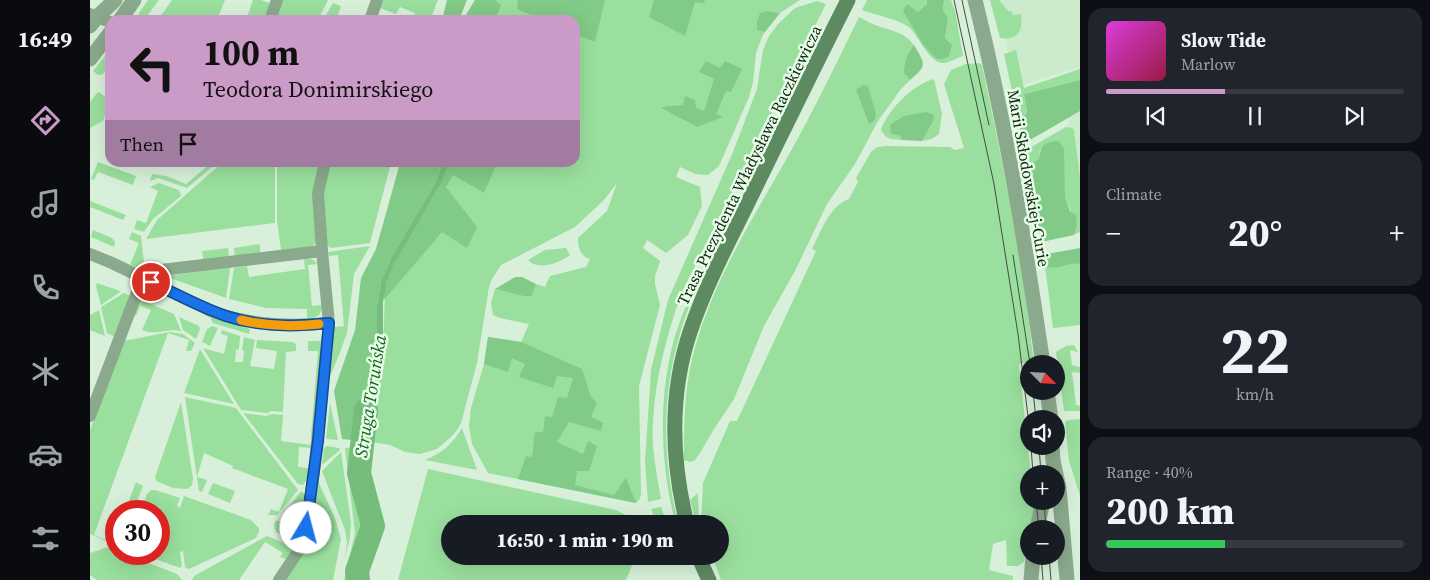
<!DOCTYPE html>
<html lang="en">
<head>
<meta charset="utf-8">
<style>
  :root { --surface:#171b24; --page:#20242c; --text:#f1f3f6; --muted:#9ea1a6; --line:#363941; --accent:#cb9bc8 }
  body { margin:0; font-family:"Source Serif 4",serif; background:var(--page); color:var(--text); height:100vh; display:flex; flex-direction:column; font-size:19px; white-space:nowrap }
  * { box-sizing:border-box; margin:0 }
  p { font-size:16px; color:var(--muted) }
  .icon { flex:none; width:28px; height:28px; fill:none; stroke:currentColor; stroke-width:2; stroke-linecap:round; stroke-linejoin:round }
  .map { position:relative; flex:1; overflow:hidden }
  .sheet { display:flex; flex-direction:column; gap:8px; padding:8px; background:#0d0f14; width:350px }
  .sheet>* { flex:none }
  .banner { position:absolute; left:15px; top:15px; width:475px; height:152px; border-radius:15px; box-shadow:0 5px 20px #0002; background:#cb9bc8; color:#111; overflow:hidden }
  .needle { width:32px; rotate:114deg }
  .controls { position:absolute; left:930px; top:355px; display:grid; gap:10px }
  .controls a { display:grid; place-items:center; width:45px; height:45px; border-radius:50%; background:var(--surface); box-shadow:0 5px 20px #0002; font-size:25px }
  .speed { position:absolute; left:15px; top:500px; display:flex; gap:10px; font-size:25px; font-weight:700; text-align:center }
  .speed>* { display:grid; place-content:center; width:65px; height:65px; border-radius:50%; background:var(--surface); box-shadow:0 5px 20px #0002; line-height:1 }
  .speed .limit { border:8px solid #d22; background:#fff; color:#111 }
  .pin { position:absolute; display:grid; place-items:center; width:42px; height:42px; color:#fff; margin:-21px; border:2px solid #fff; border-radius:50%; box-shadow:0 1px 5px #0007 }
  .me { position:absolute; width:55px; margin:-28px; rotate:8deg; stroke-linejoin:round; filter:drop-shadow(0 0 4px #0008) }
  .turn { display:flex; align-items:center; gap:18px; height:105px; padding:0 15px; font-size:22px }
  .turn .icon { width:65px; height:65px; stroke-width:2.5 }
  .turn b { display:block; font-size:35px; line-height:42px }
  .then { display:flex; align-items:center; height:48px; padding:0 15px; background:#0003; gap:10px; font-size:19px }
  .big { font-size:38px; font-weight:800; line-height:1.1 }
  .sheet .card { flex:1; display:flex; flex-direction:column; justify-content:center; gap:8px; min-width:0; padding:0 18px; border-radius:15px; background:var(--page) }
  .sheet .dial { align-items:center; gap:0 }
  .dial b { font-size:65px; line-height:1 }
  .song { display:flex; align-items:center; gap:15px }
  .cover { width:60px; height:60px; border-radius:8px; background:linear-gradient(135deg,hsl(300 70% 55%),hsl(340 70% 35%)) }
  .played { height:5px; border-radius:2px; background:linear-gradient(90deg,var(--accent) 40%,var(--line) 40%) }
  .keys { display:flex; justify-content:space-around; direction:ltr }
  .heat { display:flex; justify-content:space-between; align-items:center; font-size:28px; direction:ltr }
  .charge { height:8px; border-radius:4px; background:linear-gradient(90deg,#34c759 40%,var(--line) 0) }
  .trip { position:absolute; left:351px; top:515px; width:288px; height:50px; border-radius:25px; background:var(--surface); box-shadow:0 5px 20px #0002; font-weight:800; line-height:50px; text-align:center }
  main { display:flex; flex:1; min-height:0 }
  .menu { display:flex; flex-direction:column; width:90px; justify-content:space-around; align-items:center; background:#090b0e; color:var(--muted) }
  .menu .icon { width:35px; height:35px }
  .menu .selected { color:var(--accent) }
  .menu b { font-size:22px; color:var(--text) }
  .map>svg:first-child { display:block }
  .built { fill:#cceacc }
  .green { fill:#9adf9e }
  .forest { fill:#82ca87 }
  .water { fill:#76bd7b }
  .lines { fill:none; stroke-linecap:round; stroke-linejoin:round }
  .river { stroke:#76bd7b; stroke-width:24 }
  .minor { stroke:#8ba98c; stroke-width:12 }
  .tertiary { stroke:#8ba98c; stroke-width:15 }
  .secondary { stroke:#5d8a60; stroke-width:15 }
  .tram { stroke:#434e43; stroke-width:1 }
  .route-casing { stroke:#114b97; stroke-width:12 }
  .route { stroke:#1a73e8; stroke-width:9 }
  .slow { stroke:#f59e0b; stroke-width:9 }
  .labels { text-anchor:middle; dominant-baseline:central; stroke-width:5; stroke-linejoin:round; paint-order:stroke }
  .street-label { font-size:16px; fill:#151d15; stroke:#e5fee6 }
  .water-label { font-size:18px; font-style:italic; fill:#186224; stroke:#e5fee6 }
</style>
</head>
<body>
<main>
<nav class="menu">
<b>16:49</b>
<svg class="icon selected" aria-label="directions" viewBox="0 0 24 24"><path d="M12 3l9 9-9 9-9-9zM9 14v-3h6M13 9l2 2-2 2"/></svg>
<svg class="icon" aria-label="music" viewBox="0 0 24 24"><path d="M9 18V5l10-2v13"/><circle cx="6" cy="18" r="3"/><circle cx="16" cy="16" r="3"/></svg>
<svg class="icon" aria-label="phone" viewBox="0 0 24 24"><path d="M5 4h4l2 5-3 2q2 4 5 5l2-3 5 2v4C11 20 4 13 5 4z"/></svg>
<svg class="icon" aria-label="climate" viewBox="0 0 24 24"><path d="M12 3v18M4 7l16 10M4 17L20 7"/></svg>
<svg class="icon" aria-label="car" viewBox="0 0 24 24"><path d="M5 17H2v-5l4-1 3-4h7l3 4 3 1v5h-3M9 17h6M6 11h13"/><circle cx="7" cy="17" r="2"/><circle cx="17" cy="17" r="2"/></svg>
<svg class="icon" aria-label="filters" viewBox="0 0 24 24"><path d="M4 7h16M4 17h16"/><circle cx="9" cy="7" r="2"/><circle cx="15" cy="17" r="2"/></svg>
</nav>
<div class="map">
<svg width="990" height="580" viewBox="0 0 990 580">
  <rect width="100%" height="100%" fill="#d8f0d9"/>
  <path class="built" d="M908,0H990V67L925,87Z
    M990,108V211L977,114Z"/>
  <path class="green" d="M58,0H69L54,20H48L49,13Z
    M82,0H135L127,20H68Z
    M163,0H171L180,3L173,20H156Z
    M190,0H238L228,20H182Z
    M293,0H348L340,20H322L325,13L310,7L306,14L290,8Z
    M385,0H710L690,13L678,11L667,29L675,32L672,37L666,53L663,82L659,97L629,166L618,175L605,174L590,167L586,177L610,187L612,206L598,235L576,253L557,240L553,248L570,261L565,276V284L570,305L549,386L551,495L549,500L546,503L398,473L382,444L379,426L381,408L394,364L398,337L431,342L439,324L410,318L403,315L401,303L405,289C417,291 431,298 442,296L446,284L455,287L460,276L496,267L500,259C490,256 488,247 488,238L517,211L527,183L514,200L485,227L411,265L402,279L399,287L387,363L371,423L367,430L361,437L347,449L330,454L315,452L300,445L275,441L280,398L293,350L295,292L360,163L485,162V20H373Z
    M777,0H837V4L828,12L855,38L858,18L853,10L854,0H861L865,11L873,56C867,58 857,64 851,63C839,61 828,36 820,28C811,20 785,15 772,10Z
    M900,0H909L918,11H921L923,15L931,14C933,30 929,41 910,38Z
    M727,1L736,4L591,294C577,335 565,378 563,422C561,448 567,474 571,499L558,502L555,462L561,370L578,300L643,152L667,89L673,50L679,36L688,24L705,8Z
    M243,3L251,6L246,20H233Z
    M769,17C775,20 782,24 788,26C802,31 814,32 824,45L819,51L814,74L820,80L811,89L788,121L765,164L737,204L706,269L674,326L644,399L624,429L610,453L605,460L600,462L594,460C594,425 594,390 603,355C621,285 661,221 697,158C723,112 746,64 769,17Z
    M20,50V65L13,74L8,75L3,71Z
    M926,50L934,88L990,69V80L934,94L937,111L935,116L928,119L914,54Z
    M889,63L892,65C913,164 933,263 944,364L942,362L929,364L941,474H939V501H944L945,513L941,529H939V537L934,562L928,566H917L916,540L903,544L899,570L923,576V580H631L622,556H630V524H611L613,483L640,421H647L726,251L722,249C731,232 739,206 759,199L768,182L766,178L781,152L787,147L796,146L860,147L865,150L874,148L854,84L861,70L876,64Z
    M844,79L852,114L849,134L842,139L832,141L843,122L809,135L812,140C802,139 795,140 791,129C800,108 822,85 844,79Z
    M9,92C24,103 19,104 13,121L0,128V102L7,93Z
    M976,127L982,128L984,130L990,178V232L984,235L987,226L975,197L974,181L950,149L949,159L938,166L934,151Z
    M8,162L46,176L43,185L8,172L4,180L1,179Z
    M133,162L185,163V223L56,239L67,220Z
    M121,163H127L97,188L68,178L60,181L62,174L76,176L96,184Z
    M187,163H231L226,242L222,247L191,250L187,221Z
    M241,163H301L280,243L241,248L237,246L233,187Z
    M69,183L89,190L91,196L63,219L54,232L44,229L47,220L56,223L68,191L60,187Z
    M0,201L36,215L33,220L0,207Z
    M3,230L22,238L25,242L24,247L1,237L0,240Z
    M42,232L51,236L54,263L52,269L40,265L49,243L39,239Z
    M170,244V254L145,258L144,248Z
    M280,246L264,274L257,333L249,355L240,376L239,341L245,327L254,326L248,255L239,256L238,252Z
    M138,248L139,258L114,262L112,251Z
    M476,248L480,255C470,263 448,271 438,260L455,250Z
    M214,258L224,260L227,264L218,265L222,306L232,305C232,315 227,318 217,319V309L176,308L139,299L144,268L157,266L159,277L215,269Z
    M985,263L990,264V325L963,328L955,266C966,271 973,264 985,263Z
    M139,268L140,269L136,298L83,279L77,281L72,279L74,276Z
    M609,282C602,300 594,318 589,337C571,401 573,459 588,524H586C565,451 567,348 609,282Z
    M7,283L30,291V292L11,305L6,286Z
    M34,293L41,296L25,337L17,333L11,307Z
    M51,300L84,314L91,331C78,328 64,336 52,330L61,310L50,306L46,316L42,315L48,302Z
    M9,310L15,336L0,330V315Z
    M89,317L109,326L110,329L106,339L93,330Z
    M121,318H125L160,329L159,334L123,323L121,320Z
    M122,326L128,328L120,346L112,342L117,329Z
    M132,330L150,336L149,349L146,350L145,362H153L154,351L152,350L154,337L165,340L160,366L184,369L187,351L166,348L167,340L202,342L206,344V351L196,352L193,412L181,411L178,413L151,410L113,348L134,354L138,336L131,334Z
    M80,332L93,334L105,343L101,351H96L99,340L78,333L4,535L24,543L26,538V545L0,534V430L33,341Z
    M218,341H233L227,436H221L228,351H218Z
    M984,345L988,352L980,350L982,365L990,367V373L982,372L986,405L990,406V411H974L966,352L976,346Z
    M110,349L144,404L94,393Z
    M95,397L146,408L208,490L187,515H178L181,509L189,512L198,489L142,468L143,466L114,453L107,477L117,480L112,492L109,491Z
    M91,402L103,479L102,485L98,489L83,488L66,481L65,477Z
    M240,403L248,440L236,439Z
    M153,413L176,416L183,414L193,415L191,441L221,445L223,448L209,447L208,467L218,468L220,475L213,485L208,484Z
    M990,419V496L979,461L975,422L979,420Z
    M372,428L387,470L335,460C353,453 362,444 372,428Z
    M237,446L249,448L250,450L232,465L234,448Z
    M265,447V476L280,517L279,533L268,561L265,580H254L265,533L255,448Z
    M251,452L261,523L260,537L255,559L257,543L255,530L232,471Z
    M338,469L526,510L553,524H360V556H546L536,580H308Z
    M228,481L245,518L251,539L243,580H194L217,538L224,540V543L230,544L235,519L222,515Z
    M46,482L53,486L46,504L38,503Z
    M123,483L145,491L140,503L118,494Z
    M61,490H65L90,498L87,506L90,508L94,496L161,520L169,528V532L166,538L99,569L95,567L93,551L90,552L92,566L90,568L52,554H69V511H51L57,494Z
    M211,491L217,496L211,525L191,519Z
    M608,493L609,524H606L600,500Z
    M571,507L577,524H567L561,509Z
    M186,520L209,528L210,534L205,539L186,532L184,525Z
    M177,536L201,546L202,550L196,559L190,557L193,553L175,542L149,580H102L104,576Z
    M18,547L26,550V554H35L87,574L92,580H7L0,575V553Z"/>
  <path class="forest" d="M357,0H377L369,20H352Z
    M385,0H405L411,5L405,20H387L378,18L377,20H373Z
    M428,0H515L505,42L485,34V20H452L427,9Z
    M564,0H615L614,3L605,2L595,36L559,17Z
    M837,0H854L853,10L858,18L855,38L862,45L859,56L854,59H847L834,46L813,11L817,4L828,12L837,4Z
    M678,11L690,13L675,32L667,30V22L670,13Z
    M824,45C835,64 838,65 820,80L814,74C814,63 817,53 824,45Z
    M616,61L630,68L635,61L652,69L641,92L636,91L626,114L633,117L607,127L570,107L593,105L595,96L605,100L606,108L614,111L624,79L609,72Z
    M990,80V111L933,144L928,119L935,116L937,111L934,94Z
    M773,85L778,86L786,114L785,120L779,124L766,90Z
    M836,112L844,115L843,122L832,141L812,140L809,135L801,134L800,125L814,116Z
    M969,141L974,149L975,197L980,211L986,215L987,226L984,235L956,241H951L938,166L949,159C951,144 955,142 969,141Z
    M310,163H353L345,183L301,258L291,281L287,306V350L273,400L270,441L252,439L244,391L265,330L271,278L286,249Z
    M360,163H407L394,193L363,175L356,187L387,227L377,248L352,232L293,301C300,249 342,211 360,163Z
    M990,248V264C977,261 968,272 955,266L953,257L957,254Z
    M425,277H432L446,284L442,296C431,298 417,291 405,289Z
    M398,337L431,342L492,369L501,397L507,403L501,417L513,423L511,431L479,422L467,442L493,454L498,441L507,446L499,471H487L485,485L524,495L536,478L546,503L428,479L436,456L442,457L445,432H453L455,416L462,417L468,397L477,398L483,378L467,376L463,388L429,377L435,364L422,358L418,372L394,364Z"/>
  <path class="water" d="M353,163H360L350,185L304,264L297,282L293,301V350L280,398L275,441H270L273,400L287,350V306L291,281L301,258L345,183Z"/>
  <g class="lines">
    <path class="river" d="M268,580L267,571L283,526L269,473L276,410"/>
    <path class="minor" d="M0,14L20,22
      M180,20L187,0
      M280,20L287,0
      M232,251L228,193L235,162
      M0,254L22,263L121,311C160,325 198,327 239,323
      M61,282L71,270L232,251L239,323L224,472L215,536L211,547L189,580
      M0,416L46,295L55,279"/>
    <path class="tertiary" d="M885,0C915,120 935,242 953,364
      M30,20L44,0
      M0,26L7,17L25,0
      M0,59L20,33
      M957,391L961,419
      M962,446L963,461L969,488L977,580
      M947,529L953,501
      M941,580L943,556"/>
    <path class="secondary" d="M597,524C581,459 579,393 601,329C618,279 644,232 667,184C697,123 727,61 758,0
      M608,556L619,580"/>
    <path class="tram" d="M864,0L904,184L928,334L939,425
      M872,0L899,125
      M923,255L940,364
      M943,391L946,419
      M941,446L943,474
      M949,446L951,474
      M946,501L949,529
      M954,501L956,529
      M951,556L953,580
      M959,556L961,580"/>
  </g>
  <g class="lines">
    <g class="route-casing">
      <path id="route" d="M61,282C86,294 110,307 136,316C169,327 205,327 239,323L228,441L216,528"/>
    </g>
    <use href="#route" class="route"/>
    <path class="slow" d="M151,320C176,326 203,327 229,324"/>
  </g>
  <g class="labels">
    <g class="street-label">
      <text transform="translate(659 165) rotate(-64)">Trasa Prezydenta Władysława Raczkiewicza</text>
      <text transform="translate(939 178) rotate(80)">Marii Skłodowskiej-Curie</text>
    </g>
    <g class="water-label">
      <text transform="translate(280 396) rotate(-81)">Struga Toruńska</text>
    </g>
  </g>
</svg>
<div class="controls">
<a><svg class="needle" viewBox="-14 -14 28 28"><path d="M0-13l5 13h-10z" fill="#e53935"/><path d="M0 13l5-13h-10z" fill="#9ea1a6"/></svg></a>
<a><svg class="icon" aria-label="sound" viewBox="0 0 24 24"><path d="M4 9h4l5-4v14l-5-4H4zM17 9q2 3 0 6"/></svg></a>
<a>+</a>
<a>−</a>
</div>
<div class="speed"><div class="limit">30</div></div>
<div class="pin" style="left:61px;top:282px;background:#d93025"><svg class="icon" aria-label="arrive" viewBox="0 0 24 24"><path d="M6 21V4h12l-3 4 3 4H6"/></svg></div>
<svg class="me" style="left:216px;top:528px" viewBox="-20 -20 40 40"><circle r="19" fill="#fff"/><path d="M0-13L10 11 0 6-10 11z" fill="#1a73e8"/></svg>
<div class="trip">16:50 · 1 min · 190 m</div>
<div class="banner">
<div class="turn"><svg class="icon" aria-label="left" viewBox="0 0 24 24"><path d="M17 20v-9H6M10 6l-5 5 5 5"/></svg><div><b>100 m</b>Teodora Donimirskiego</div></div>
<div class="then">Then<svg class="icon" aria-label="arrive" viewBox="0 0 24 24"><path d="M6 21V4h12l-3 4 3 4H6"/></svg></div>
</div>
</div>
<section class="sheet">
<div class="card">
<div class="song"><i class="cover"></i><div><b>Slow Tide</b><p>Marlow</p></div></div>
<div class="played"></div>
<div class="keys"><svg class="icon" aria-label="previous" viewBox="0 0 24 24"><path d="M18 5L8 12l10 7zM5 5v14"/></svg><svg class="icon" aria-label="pause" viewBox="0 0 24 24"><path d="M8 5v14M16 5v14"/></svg><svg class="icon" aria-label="next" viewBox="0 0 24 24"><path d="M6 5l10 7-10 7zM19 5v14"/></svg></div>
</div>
<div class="card"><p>Climate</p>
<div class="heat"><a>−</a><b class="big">20°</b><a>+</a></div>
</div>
<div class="card dial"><b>22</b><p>km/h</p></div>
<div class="card"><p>Range · 40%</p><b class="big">200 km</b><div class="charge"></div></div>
</section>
</main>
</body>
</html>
